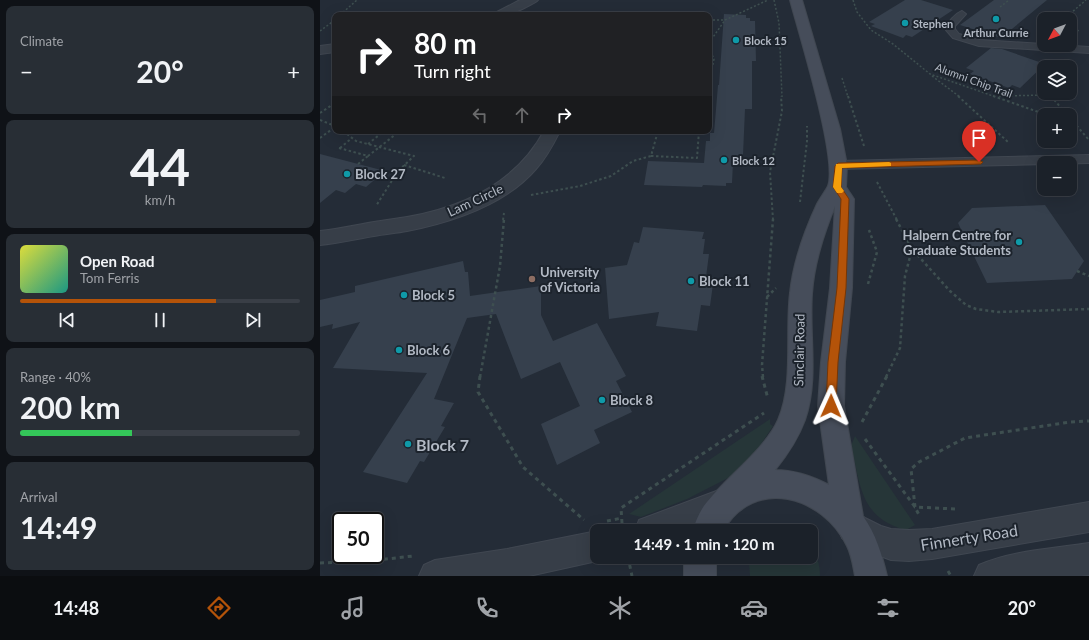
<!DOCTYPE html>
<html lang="en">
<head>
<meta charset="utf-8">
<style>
  :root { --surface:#1b2129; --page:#282e35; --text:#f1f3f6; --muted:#a0a3a8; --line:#393e46; --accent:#b45309 }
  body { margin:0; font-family:Lato,sans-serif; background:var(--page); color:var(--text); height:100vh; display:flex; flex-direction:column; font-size:15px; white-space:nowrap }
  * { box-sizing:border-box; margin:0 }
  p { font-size:13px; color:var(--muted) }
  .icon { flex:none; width:22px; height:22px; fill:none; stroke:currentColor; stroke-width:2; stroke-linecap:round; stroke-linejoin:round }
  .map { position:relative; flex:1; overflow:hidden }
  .panel { display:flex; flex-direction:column; gap:6px; padding:6px; background:#0f1217; width:320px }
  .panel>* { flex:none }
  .top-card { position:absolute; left:12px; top:12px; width:380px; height:122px; border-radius:8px; box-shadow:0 4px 16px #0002,0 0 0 1px var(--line); background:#202124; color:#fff; overflow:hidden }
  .needle { width:26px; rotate:229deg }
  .buttons { position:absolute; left:717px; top:12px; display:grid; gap:8px }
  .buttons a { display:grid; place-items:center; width:40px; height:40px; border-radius:8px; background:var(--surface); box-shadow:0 4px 16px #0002,0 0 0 1px var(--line); font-size:20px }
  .speed { position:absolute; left:12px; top:512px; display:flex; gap:8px; font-size:20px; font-weight:700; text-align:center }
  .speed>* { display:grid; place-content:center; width:52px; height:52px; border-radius:50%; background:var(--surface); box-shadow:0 4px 16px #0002,0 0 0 1px var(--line); line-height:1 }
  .speed .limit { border:2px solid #111; border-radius:6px; background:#fff; color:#111 }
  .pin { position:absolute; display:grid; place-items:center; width:34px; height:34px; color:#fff; margin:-41px -17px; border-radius:50% 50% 50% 0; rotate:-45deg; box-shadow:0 0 4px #0007 }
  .pin .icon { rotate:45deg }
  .me { position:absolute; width:44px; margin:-22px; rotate:1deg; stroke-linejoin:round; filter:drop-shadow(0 0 3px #0008) }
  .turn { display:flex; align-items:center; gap:14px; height:84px; padding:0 16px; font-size:18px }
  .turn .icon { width:52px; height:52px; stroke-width:2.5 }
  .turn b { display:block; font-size:28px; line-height:34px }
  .lanes { display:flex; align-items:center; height:38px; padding:0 16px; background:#0003; justify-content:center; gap:20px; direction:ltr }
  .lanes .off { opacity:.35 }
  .big { font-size:30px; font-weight:700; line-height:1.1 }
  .panel .tile { flex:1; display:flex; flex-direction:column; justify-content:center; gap:6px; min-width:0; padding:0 14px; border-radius:8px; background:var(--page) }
  .panel .dial { align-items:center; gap:0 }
  .dial b { font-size:52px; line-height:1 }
  .song { display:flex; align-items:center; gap:12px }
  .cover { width:48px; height:48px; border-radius:6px; background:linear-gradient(135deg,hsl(60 70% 55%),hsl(170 70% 35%)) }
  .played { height:4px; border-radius:2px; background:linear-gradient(90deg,var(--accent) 70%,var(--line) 70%) }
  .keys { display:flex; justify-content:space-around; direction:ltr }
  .heat { display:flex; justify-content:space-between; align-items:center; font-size:22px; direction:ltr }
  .charge { height:6px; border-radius:3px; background:linear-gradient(90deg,#34c759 40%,var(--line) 0) }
  .trip { position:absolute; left:270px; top:524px; width:228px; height:40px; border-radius:8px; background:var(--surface); box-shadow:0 4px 16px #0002,0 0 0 1px var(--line); font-weight:700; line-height:40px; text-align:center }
  .dock { display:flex; height:64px; justify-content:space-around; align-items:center; background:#0b0d10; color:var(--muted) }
  .dock .icon { width:28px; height:28px }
  .dock .selected { color:var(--accent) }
  .dock b { font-size:18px; color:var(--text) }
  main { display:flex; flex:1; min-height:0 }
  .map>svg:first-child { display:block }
  .green { fill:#263638 }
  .building { fill:#36404d }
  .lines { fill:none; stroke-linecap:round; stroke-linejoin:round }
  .service-casing { stroke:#404751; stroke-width:2 }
  .minor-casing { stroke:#404751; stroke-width:2 }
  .tertiary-casing { stroke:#404751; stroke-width:2 }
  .secondary-casing { stroke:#404751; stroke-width:2 }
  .path-far3 { stroke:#3e4f50; stroke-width:1.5; stroke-dasharray:2 2; stroke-linecap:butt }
  .path-far2 { stroke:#3e4f50; stroke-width:2; stroke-dasharray:2.5 2.5; stroke-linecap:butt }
  .path-far1 { stroke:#3e4f50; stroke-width:2.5; stroke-dasharray:3 3; stroke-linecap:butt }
  .path { stroke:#3e4f50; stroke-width:3; stroke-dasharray:4 4; stroke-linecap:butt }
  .service { fill:#373e48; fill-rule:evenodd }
  .minor { fill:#373e48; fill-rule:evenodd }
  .tertiary { fill:#373e48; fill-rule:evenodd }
  .secondary { fill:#464d5a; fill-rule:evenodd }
  .route { fill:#b45309; stroke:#753606 }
  .slow { fill:#f59e0b }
  .culture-dot { fill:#0f9aa8; stroke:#1c232c; stroke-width:1.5 }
  .education-dot { fill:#8d6e63; stroke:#1c232c; stroke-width:1.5 }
  .labels { text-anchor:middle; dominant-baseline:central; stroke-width:4; stroke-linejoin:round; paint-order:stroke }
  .far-poi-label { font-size:11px; font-weight:bold; fill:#b2b9c4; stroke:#1c232c; text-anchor:start }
  .far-street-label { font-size:11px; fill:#b2b9c4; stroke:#1c232c }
  .poi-label { font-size:13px; font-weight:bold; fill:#b2b9c4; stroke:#1c232c; text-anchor:start }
  .street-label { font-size:13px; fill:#b2b9c4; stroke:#1c232c }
  .near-poi-label { font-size:16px; font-weight:bold; fill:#b2b9c4; stroke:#1c232c; text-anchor:start }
  .near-street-label { font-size:16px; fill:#b2b9c4; stroke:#1c232c }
</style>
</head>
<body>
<main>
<section class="panel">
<div class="tile"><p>Climate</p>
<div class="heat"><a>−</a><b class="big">20°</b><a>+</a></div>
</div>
<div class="tile dial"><b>44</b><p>km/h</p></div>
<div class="tile">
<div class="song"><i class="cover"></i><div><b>Open Road</b><p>Tom Ferris</p></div></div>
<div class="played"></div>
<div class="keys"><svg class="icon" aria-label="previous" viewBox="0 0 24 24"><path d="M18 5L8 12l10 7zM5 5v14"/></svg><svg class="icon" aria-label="pause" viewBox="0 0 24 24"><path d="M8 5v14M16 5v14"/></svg><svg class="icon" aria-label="next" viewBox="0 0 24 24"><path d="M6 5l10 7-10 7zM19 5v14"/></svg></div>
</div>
<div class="tile"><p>Range · 40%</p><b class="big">200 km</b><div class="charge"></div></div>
<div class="tile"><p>Arrival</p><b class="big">14:49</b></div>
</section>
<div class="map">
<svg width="769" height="576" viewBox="0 0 769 576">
  <rect width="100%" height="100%" fill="#242c37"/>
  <path class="green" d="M450,419V424L453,426L437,450L410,477L367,499L321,517L309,514Z
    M535,436L595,525L586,530C540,518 541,486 531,446Z
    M491,547C497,556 500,565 500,576H430L429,564L430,557H491Z"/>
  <path class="building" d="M585,0H601L633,10L592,37L586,35L583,38L551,26L555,24L549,22Z
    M674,0H727L681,38L640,25Z
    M404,14L426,15V18H430V21H435L436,61H432V109H425L423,155H421L420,162H413L412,183H406V186L383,185L382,187L324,185L328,161L384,163L386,141H390V133H394L398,85H399Z
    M671,48L682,49L725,64L700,88L692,85L689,88L650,74L654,71L646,68Z
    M0,154L42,165L65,171L46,187L36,184L25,193L16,190L0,203Z
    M725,205L764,261L752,279L667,283L638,223L652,208Z
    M323,227L384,232L382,239H385L383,254H389L386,277H394L390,306L381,305L377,331L336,326L339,312L289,319L285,268L307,265L314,242L319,243Z
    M143,261L145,272H148L150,296L221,286V315L233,341L277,323L306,376L296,381L312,412L274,430L280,443L237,465L221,424L260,406L240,362L201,379L176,314L147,318L114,399L134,403L121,426L125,427L104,462L100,461L87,483L43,472L107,373L13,368L40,322L12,329L13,324L0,327V300L35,292V286Z"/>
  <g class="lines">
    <g class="service-casing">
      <path id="service" d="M642,11L646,14L635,26V29L639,34L660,40L769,47V53L659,46L633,38L626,30C627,22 635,14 642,11Z
        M769,155V163L518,169L514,168L512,165L514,162L518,161Z"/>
    </g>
    <g class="minor-casing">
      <path id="minor" d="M200,0H218C216,3 192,14 188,15C184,16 179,15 175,15L177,12Z
        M15,44V52L0,54V46Z
        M224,131H240C233,145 226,158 216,169C185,205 132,222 87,231C76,233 65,234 54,236C36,239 18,243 0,245V231C18,229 36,225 54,222C65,220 76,219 87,217C143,207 196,183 224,131Z"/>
    </g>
    <g class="tertiary-casing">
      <path id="tertiary" d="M407,487L417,492L422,502L417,512L370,531H315L319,520Z
        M769,502V532L612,559L589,561L571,560L542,549L522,538L518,527L522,516L533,512L561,526L571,529L589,530L612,529Z
        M277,531V557H288L277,561L209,576H99L104,565L115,560L187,549Z
        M769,543V575L760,576H654L659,565C693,550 732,549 769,543Z"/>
    </g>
    <g class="secondary-casing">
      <path id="secondary" d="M470,0H482L520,129L527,165L526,187L534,199L532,288L525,362L524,406L543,516C556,534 562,555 567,576H535C533,566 532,556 527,546C503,496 434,476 403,531H372C376,521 380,510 387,502C407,477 446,448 458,420C474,384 465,332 470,293C473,263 484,232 497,204C500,198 505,192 508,186C518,159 479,34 470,0ZM515,206L510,288L501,362L498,406L509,485C492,476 475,470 455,470C468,454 478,439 485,420C499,380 489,335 492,294C494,263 504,234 515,206Z
        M364,557H396V576H364Z"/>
    </g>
    <path class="path-far3" d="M454,0L459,23L462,97
      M533,0L537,12L551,30L573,44L610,74L676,97
      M680,7L689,0
      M20,15L37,0
      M744,19L766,0
      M389,20H404
      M750,26L759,31
      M0,31L15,20
      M389,43L405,20L448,0
      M389,48L394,59L389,83
      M612,76L640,97
      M522,78L528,97
      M729,93L732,97
      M679,96L730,95"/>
    <path class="path-far2" d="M528,96L544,146
      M638,96L688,142
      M673,96L727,115
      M731,96L747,115
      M0,113L15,103
      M750,118L769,140
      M0,120L15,126
      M23,131L36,141L94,156L78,171L56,206
      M0,138L15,127
      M48,144L64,131
      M19,148L48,156L80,131
      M20,148L32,138
      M331,156L377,158L379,131
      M38,164L48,156
      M84,165L125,178
      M557,182L577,220
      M211,195L260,186L291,176L313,161L331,156L338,131
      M480,202L487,141V126
      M183,220L184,213
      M453,220L450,172L462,111L461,96"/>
    <path class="path-far1" d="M576,219L592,249L630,291L646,305L656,309L678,312L769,309
      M757,271L769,276
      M548,284L557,252L549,230
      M447,297L456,288
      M160,377L180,266L184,219
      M443,377L442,365L453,219
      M566,377L580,348L585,276L592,249"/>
    <path class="path" d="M160,376L158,392L203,467L264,520
      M442,376L448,399
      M542,422L567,376
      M545,439L595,507L599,515
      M635,509L595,507L591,469L599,462L645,438L750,422L769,421
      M287,521L302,518
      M302,523L301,508L444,413
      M308,557L312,576
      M0,563L49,561L93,556
      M628,571L631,576"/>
    <use href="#service" class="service"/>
    <use href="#minor" class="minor"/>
    <use href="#tertiary" class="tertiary"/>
    <use href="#secondary" class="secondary"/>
  </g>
  <path class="route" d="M659,160L663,162L661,164L522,168L521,187L529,199L526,288L518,362L516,406L515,409L511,411L507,409L506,406L508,362L517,288L521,199L513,187L515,166L518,163Z"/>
  <path class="slow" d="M569,162L571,163V166L522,168L521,187L524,191L522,193H517L513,187L516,164Z"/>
  <g class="culture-dot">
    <circle cx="676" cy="19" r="4"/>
    <circle cx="585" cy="23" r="4"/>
    <circle cx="416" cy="40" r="4"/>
    <circle cx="404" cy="160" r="4"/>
    <circle cx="27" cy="174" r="4"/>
    <circle cx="699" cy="242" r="4"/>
    <circle cx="371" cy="281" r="4"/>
    <circle cx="84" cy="295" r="4"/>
    <circle cx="79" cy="350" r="4"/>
    <circle cx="282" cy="400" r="4"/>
    <circle cx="88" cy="444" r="4"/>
  </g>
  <circle class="education-dot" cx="212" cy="279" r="4"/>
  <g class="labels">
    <g class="far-poi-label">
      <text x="593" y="23">Stephen</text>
      <text x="676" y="32" text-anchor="middle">Arthur Currie</text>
      <text x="424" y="40">Block 15</text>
      <text x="412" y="160">Block 12</text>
    </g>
    <g class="far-street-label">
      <text transform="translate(654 80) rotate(20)">Alumni Chip Trail</text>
    </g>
    <g class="poi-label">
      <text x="35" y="174">Block 27</text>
      <text x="691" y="235" text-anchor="end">Halpern Centre for<tspan x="691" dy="15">Graduate Students</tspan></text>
      <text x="220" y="272">University<tspan x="220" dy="15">of Victoria</tspan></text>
      <text x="379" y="281">Block 11</text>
      <text x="92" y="295">Block 5</text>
      <text x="87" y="350">Block 6</text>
      <text x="290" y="400">Block 8</text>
    </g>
    <g class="street-label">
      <text transform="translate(155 200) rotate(-25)">Lam Circle</text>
      <text transform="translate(479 350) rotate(-89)">Sinclair Road</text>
    </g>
    <g class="near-poi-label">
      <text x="96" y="444">Block 7</text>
    </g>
    <g class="near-street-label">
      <text transform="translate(649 537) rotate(-9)">Finnerty Road</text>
    </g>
  </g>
</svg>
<div class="buttons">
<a><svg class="needle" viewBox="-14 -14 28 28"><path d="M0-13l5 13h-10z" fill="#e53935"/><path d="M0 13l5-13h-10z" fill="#a0a3a8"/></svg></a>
<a><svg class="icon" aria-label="layers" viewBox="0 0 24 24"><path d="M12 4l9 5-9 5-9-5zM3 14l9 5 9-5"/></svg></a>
<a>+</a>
<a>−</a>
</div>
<div class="speed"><div class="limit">50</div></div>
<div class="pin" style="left:659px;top:162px;background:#d93025"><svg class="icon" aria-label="arrive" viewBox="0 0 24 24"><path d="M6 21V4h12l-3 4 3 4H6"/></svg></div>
<svg class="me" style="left:511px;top:406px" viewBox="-20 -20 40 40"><path d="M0-17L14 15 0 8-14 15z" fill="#b45309" stroke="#fff" stroke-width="4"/></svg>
<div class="trip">14:49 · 1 min · 120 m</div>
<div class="top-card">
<div class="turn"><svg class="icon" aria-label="right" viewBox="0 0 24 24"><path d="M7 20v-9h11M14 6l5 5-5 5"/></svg><div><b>80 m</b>Turn right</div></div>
<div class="lanes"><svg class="icon off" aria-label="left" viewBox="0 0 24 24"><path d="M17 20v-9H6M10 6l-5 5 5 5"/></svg><svg class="icon off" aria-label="ahead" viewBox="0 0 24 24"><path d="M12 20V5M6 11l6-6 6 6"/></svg><svg class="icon" aria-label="right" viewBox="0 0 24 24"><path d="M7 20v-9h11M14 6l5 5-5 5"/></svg></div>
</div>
</div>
</main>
<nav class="dock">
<b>14:48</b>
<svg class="icon selected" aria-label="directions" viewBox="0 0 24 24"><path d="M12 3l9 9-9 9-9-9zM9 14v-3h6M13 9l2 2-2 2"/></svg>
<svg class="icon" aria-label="music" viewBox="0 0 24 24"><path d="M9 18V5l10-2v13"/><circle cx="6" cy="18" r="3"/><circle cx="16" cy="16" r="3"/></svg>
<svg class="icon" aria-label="phone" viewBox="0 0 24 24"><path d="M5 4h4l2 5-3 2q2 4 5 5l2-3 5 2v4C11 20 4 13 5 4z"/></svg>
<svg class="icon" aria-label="climate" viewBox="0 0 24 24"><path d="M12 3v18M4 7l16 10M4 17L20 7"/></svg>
<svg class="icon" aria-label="car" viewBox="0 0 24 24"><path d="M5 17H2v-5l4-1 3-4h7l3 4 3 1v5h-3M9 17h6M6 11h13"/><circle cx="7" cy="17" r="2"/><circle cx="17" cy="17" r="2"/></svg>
<svg class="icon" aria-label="filters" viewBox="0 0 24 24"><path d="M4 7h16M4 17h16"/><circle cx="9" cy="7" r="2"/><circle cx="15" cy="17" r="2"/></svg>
<b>20°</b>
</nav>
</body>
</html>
